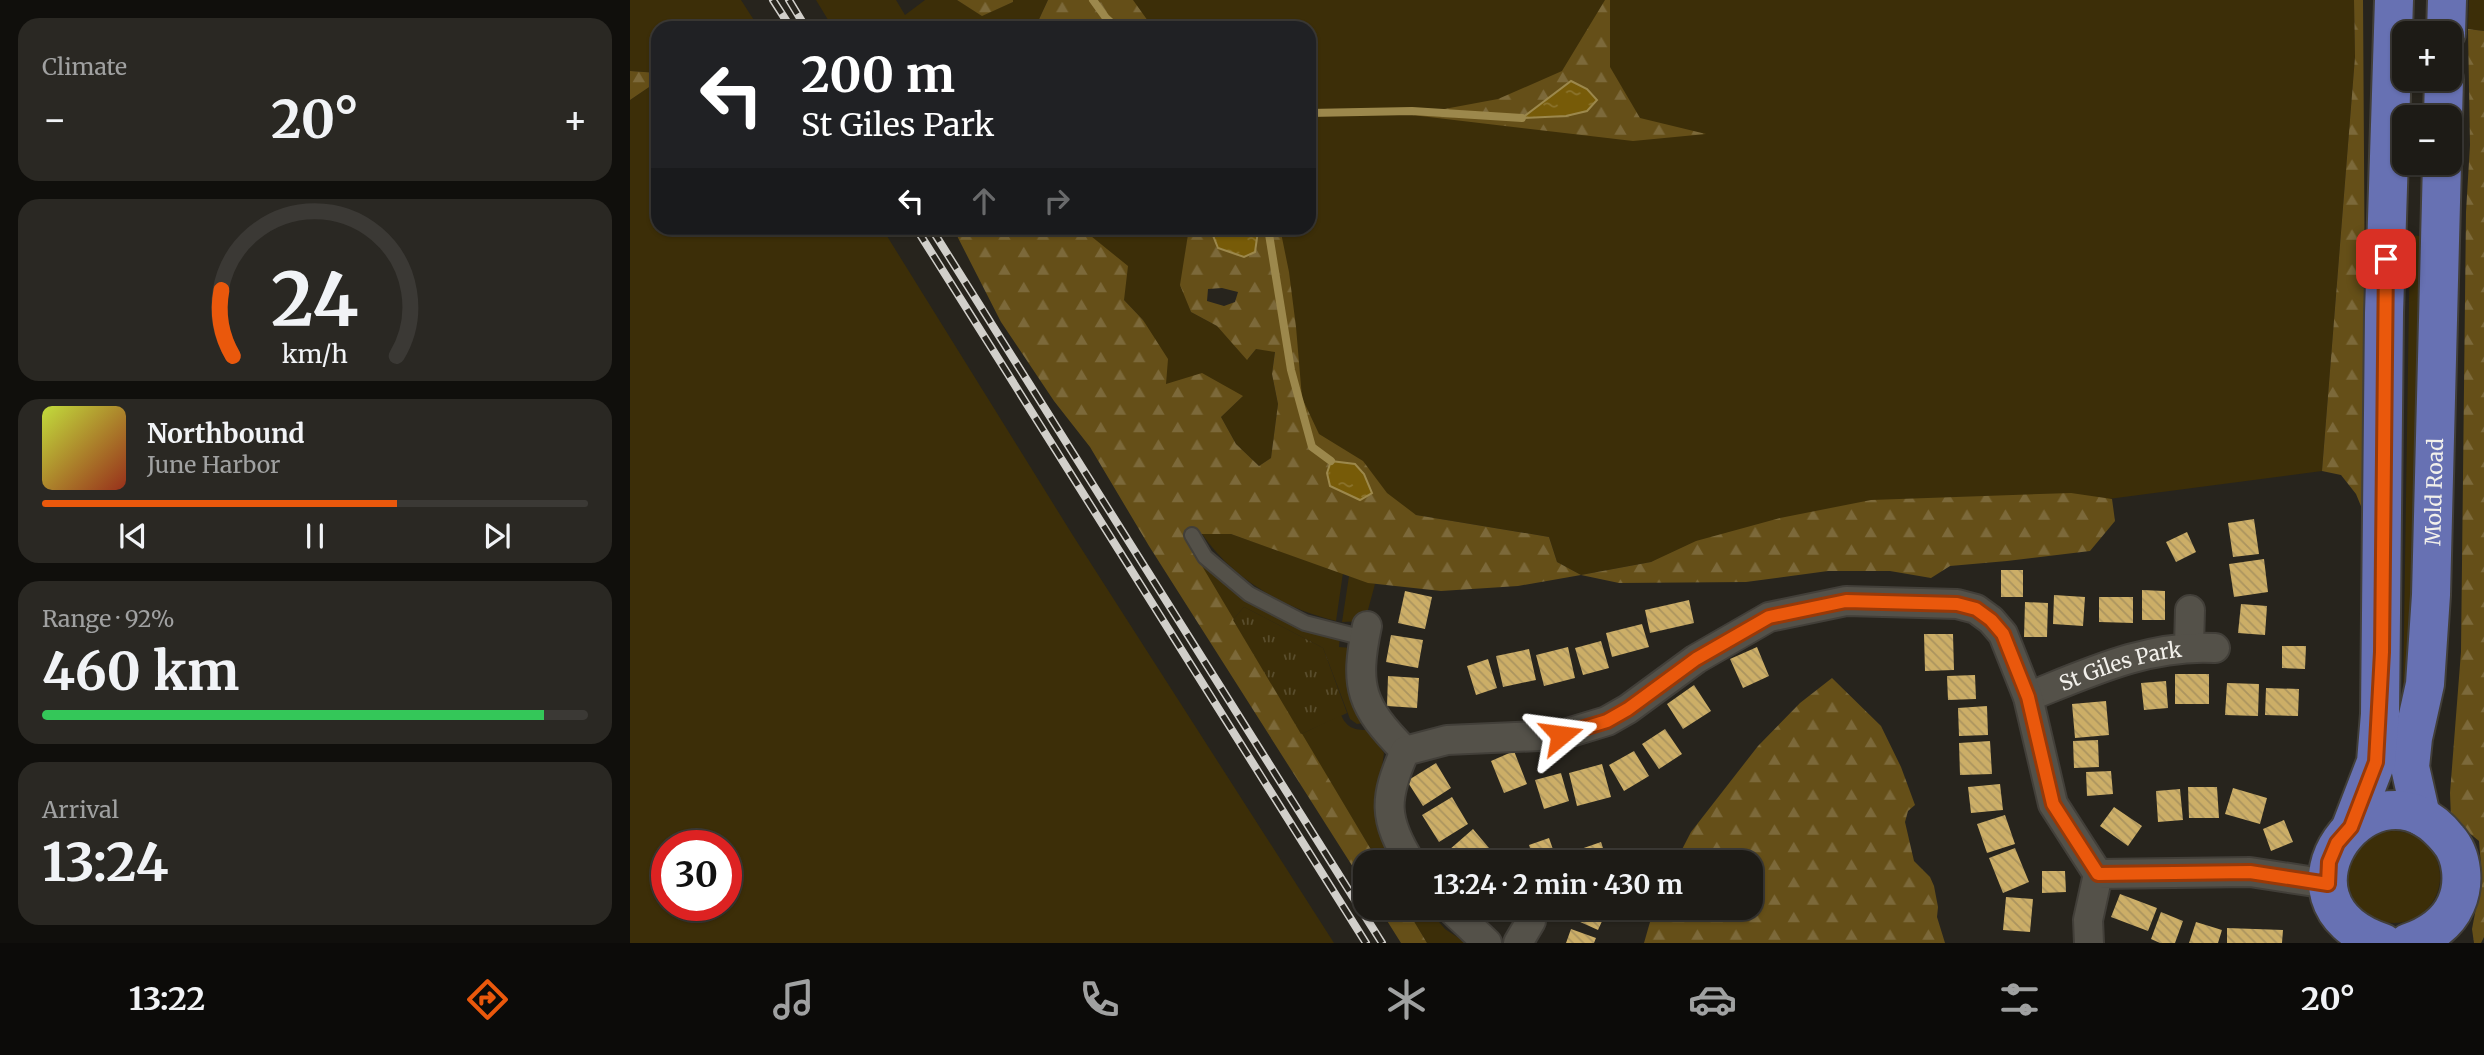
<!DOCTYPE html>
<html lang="en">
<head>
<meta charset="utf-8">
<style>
  :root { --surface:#1d1b16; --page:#2a2823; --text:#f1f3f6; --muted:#a0a1a1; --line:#3b3935; --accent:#ea580c }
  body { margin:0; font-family:Merriweather,serif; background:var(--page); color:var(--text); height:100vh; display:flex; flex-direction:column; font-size:26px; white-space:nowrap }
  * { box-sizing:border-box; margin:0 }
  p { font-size:23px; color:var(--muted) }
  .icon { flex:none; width:38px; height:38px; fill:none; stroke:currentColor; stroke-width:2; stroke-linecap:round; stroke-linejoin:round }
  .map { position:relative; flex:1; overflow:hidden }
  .drawer { display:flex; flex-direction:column; gap:18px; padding:18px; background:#100f0c; width:630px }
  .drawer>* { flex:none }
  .hud { position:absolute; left:21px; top:21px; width:665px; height:214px; border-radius:21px; box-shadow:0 2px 5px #0004,0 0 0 2px var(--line); background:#202124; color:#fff; overflow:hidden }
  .fabs { position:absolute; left:1762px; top:21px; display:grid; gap:14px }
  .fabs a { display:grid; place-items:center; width:70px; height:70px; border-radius:14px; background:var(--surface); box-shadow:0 2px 5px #0004,0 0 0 2px var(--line); font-size:35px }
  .speed { position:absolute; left:21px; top:830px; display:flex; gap:14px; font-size:35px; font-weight:700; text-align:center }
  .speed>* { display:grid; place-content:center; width:91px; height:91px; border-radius:50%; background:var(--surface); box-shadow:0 2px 5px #0004,0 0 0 2px var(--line); line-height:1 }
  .speed .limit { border:10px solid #d22; background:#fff; color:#111 }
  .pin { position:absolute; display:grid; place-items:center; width:60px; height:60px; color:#fff; margin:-30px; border-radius:14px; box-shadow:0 4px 10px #0006 }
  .me { position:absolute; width:77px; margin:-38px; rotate:74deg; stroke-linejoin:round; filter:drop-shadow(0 0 5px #0008) }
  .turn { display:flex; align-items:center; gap:24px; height:147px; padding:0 35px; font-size:32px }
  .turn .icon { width:91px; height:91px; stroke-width:2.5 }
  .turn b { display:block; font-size:49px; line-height:60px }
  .lanes { display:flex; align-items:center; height:66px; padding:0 35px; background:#0003; justify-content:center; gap:35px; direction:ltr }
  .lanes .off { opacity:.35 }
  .big { font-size:52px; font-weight:700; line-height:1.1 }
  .drawer .tile { flex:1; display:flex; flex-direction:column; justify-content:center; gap:10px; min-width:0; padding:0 24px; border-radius:21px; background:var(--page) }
  .drawer .dial { align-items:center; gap:0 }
  .dial svg { height:182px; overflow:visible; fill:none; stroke:var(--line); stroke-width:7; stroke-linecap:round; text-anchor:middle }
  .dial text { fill:var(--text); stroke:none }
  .song { display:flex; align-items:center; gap:21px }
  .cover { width:84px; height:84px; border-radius:10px; background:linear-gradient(135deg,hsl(70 70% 55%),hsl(10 70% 35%)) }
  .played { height:7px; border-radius:4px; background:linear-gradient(90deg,var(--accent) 65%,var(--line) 65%) }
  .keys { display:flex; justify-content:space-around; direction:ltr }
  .heat { display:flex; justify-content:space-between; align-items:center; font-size:38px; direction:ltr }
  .charge { height:10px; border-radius:5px; background:linear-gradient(90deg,#34c759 92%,var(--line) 0) }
  .trip { position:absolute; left:723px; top:850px; width:410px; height:70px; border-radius:21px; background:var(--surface); box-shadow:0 2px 5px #0004,0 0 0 2px var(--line); font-weight:700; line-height:70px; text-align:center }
  .dock { display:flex; height:112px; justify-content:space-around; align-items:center; background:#0c0b09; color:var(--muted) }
  .dock .icon { width:49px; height:49px }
  .dock .active { color:var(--accent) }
  .dock b { font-size:32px; color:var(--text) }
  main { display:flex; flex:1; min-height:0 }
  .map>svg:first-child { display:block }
  .grass { fill:#3c2e08; fill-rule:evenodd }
  .forest { fill:url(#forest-firs); fill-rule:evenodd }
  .park { fill:url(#park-tufts) }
  .water { fill:url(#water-ripples); stroke:#9c884c; stroke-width:2 }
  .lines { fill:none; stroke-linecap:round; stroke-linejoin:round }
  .stream { stroke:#9c884c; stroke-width:8 }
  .building { fill:url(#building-back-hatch) }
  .service-casing { stroke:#423f39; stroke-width:18 }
  .minor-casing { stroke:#423f39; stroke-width:32 }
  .primary-casing { stroke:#423f39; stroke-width:42 }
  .service { stroke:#545149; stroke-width:14 }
  .minor { stroke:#545149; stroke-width:28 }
  .primary { stroke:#6771b3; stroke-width:38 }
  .rail-casing { stroke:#d1cfca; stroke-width:8 }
  .rail { stroke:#27241d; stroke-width:5; stroke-dasharray:16; stroke-linecap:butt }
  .route-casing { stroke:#983908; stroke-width:18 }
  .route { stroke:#ea580c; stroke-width:12 }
  .labels { text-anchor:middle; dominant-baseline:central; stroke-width:7; stroke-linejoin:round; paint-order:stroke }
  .street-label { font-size:21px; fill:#f2f0eb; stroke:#27241d }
</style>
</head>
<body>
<main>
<section class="drawer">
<div class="tile"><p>Climate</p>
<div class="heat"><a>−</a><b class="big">20°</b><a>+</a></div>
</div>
<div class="tile dial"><svg viewBox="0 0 100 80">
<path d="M14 69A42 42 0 1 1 86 69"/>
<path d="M14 69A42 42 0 0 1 9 40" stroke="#ea580c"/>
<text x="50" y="56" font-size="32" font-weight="700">24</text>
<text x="50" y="72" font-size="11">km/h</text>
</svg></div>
<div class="tile">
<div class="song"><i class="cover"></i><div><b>Northbound</b><p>June Harbor</p></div></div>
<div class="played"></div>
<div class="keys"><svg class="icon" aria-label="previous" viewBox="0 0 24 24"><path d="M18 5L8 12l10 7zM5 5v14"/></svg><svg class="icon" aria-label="pause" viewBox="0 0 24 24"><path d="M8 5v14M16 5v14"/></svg><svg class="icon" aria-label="next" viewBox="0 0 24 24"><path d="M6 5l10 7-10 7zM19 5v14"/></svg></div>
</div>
<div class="tile"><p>Range · 92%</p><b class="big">460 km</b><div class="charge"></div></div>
<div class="tile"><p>Arrival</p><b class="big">13:24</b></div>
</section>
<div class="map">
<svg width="1854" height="943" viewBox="0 0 1854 943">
  <defs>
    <pattern id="forest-firs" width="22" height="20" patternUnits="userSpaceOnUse" patternTransform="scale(1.75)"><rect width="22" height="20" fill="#654f18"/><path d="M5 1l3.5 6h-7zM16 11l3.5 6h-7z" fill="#7c693a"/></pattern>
    <pattern id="park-tufts" width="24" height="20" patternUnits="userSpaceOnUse" patternTransform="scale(1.75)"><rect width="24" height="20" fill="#3c2e08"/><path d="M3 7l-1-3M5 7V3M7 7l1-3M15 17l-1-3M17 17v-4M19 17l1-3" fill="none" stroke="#594d2c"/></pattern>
    <pattern id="water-ripples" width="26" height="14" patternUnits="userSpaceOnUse" patternTransform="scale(1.75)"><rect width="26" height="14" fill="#775b08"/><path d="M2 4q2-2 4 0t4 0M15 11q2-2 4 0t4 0" fill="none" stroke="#8b732c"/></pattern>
    <pattern id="building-back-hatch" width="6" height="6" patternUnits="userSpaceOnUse" patternTransform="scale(1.75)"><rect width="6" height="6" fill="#ccae67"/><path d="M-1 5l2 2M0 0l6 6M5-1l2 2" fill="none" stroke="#ab945f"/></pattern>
  </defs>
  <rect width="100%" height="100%" fill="#27241d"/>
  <path class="grass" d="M0,0H111L129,28H28V73L0,71Z
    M186,0H266L275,15L295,0H327L352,15L383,2V0H418L405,28H203Z
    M463,0H1724L1725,57L1692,471L1035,557L1021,562L951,575L927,562L919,537L786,515L691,478L661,370L638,228H679V28H487Z
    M1839,0H1854V31L1838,29Z
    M28,81V228H252L442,534L704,943H0V100ZM37,845H96V905H37Z
    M451,228H559L551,285L561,312L587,326L618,359L626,349L645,351L642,374L648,404L641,458L629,466L606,444L591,417L612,397L536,384L513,320L494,300L470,245Z
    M1780,235L1801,237L1786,651L1773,697Z
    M552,534H557L616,597L710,636L709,647L722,648C715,672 720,703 734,723L727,724L720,719L693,648L614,607L603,620Z
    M572,534H601L713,573L706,621C654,609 602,578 572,534Z
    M719,576L745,584L735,621L712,622Z
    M711,715C717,728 724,730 738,730L754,753L749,789L765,863H749L671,734Z
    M1718 877a46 46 0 1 1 92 0a46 46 0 1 1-92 0Z
    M776,908H797L815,929L836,943H797Z"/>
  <path class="forest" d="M327,0H383V2L352,16Z
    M418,0H503L523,28H405Z
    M975,0H980V67L1010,118L1076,134L1003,141L782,115L868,99L932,71ZM941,81L967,100L957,111L936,116L894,117Z
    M1724,0H1733L1736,469L1733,511L1726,494L1711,475L1692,471L1725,57Z
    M1838,29L1854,31V937L1851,943H1844L1842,929L1852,877L1849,841L1821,818L1820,793L1831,652L1836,212L1840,145Z
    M0,71L28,73V81L0,100Z
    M323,228H451L498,266L494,300L513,320L538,359L536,384L572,373L613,396L591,417L606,444L629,466L641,458L648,404L642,374L645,352L626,349L617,360L587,326L561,312L550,285L559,228H580L588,248L628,231L624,228H650L659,272L666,327L672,398L689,434L733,461L757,493L786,515L919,537L927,562L951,575L1021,562L1066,541L1150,518L1241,500L1441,493L1482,499L1485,521L1460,551L1377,561L1320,566L1301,578L1260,571H1198L1116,582L989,583L951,575L888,586L811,591L738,583L601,534H553L749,863H735V886L519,546L460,447L424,401L371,322ZM592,288L608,292L605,302L594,306L577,301L578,289Z
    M1202,678L1251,726L1271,767L1285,805L1278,811L1275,822L1284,861L1300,877L1304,886L1308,907L1307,917L1315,943H1014L1024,908H1120V863H1045L1061,832L1128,746L1170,703Z
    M749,908H776L797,943H771Z"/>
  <path class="park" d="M614,607L693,648L717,713L671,734L603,620Z"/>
  <path class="water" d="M941,81L957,89L967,100L957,111L936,116L892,118Z
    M580,228H624L628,231L625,252L614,257L588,248Z
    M701,461L725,464L734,474L742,493L730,500L700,486L697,473Z"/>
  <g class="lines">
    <path class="stream" d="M463,0L476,18L487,28
      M679,113L782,111L892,118
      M638,228L661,370L682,447L701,461"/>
  </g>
  <path class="building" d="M1624,519L1629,554L1603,557L1598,523Z
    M1557,532L1566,552L1546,562L1536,542Z
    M1634,559L1638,592L1604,597L1599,564Z
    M1371,570H1393V597H1371Z
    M1512,590L1535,591V620H1512Z
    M775,591L802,597L795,629L768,623Z
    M1424,595L1455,597L1453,626L1423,624Z
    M1469,597H1503V623L1469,622Z
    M1059,600L1064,623L1020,633L1015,610Z
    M1395,602L1418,603L1417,637H1394Z
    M1611,604L1637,606L1635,635L1608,633Z
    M1012,624L1019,647L982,657L976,633Z
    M1294,634H1323L1324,670L1295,671Z
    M761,635L793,640L788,668L756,662Z
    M971,641L979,668L953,675L945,648Z
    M1652,646H1676L1675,669L1652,668Z
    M938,647L945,678L914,686L906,655Z
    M1127,647L1139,676L1113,688L1100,659Z
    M899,649L906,680L873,687L866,656Z
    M858,659L867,688L846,695L837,666Z
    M1545,674H1579V704H1545Z
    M1345,675L1346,699L1318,700L1317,676Z
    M758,676L789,678L787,708L757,706Z
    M1536,681L1538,708L1514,710L1511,683Z
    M1597,683L1629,684L1628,716L1595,715Z
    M1064,685L1081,711L1053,729L1037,704Z
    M1636,688L1669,689L1668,716L1635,715Z
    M1476,701L1479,735L1445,738L1442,704Z
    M1357,706L1358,735L1329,736L1328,708Z
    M1035,729L1052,754L1029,769L1012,744Z
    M1468,740L1469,767L1444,768L1443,741Z
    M1360,741L1362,774L1330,775L1329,743Z
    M884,751L897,784L874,793L861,761Z
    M1004,751L1019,776L994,791L979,765Z
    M806,763L821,788L793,806L777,781Z
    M972,764L981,797L947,806L939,773Z
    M1481,771L1483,794L1457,796L1456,772Z
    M931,773L939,801L914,809L905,780Z
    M1370,784L1373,810L1341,813L1338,787Z
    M1558,787H1587L1589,818H1559Z
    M1603,788L1637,798L1630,824L1595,814Z
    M1550,789L1553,820L1528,822L1526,791Z
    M822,797L838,824L809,842L792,815Z
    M1484,807L1512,826L1498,846L1470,826Z
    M1375,815L1385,844L1357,853L1347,824Z
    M1654,820L1663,842L1641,851L1633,829Z
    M843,829L864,854L854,863H830L819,850Z
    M919,838L926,858L905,863L899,845Z
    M971,842L978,863H949L945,851Z
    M1385,848L1399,882L1373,893L1359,858Z
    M1412,871H1435L1436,892L1412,893Z
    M1490,894L1527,908L1518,931L1481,917Z
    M1376,897L1403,899L1400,932L1373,930Z
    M954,908H978L968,930L948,921Z
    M1531,912L1553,921L1545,943H1530L1521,939Z
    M1566,922L1592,930L1588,943H1559Z
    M1597,928L1653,930L1652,943H1597Z
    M941,929L966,938L964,943H936Z"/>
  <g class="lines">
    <g class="service-casing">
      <path id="service" d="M562,535L575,557L619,594L675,623L734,638"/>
    </g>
    <g class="minor-casing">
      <g id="minor">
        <path d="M737,626C724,688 731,706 775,751"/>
        <path d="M1559,646L1560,610"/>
        <path id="s1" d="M1398,697C1458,673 1519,644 1585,648"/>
        <path d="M781,863C753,819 754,798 775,751L817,740L931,735L977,721L998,709L1066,659L1139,617L1216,601L1327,604L1346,609L1361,620L1373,634L1398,697L1423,804L1468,874"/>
        <path d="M820,908L857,943"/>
        <path d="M888,943L901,921"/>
        <path d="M1459,943L1458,920L1468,874L1620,872L1698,884"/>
      </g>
    </g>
    <g class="primary-casing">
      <g id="primary">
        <path d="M1816,33L1817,0"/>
        <path d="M1813,117L1814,79"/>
        <path id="s2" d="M1791,816L1780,767L1783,738L1795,684L1801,595L1812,163"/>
        <path d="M1721,827L1746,762L1750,714L1754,313L1764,0"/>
        <path d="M1753,943C1628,902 1744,746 1818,839C1833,856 1835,884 1826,904C1817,925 1798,936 1778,943"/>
      </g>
    </g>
    <use href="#service" class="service"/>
    <use href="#minor" class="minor"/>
    <use href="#primary" class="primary"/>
    <g class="rail-casing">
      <path id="rail" d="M143,0L161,28
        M159,0L176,28
        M286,228L736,943
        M301,228L752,943"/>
    </g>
    <use href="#rail" class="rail"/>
  </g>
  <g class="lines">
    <g class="route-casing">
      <path id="route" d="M931,735L977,721L998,709L1066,659L1139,617L1216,601L1327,604L1346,609L1361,620L1373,634L1398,697L1423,804L1468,874L1620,872L1698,884L1699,862L1707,843L1721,827L1746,762L1752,652L1756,259"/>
    </g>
    <use href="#route" class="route"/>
  </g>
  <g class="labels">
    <g class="street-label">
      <text stroke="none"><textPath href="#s2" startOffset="327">Mold Road</textPath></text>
      <text stroke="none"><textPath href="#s1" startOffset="98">St Giles Park</textPath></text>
    </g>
  </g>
</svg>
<div class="fabs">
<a>+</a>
<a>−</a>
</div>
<div class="speed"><div class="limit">30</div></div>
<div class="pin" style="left:1756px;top:259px;background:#d93025"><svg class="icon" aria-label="arrive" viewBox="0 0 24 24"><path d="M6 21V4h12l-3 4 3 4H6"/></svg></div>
<svg class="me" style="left:931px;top:735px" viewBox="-20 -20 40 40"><path d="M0-17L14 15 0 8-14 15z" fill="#ea580c" stroke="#fff" stroke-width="4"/></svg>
<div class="trip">13:24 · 2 min · 430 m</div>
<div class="hud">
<div class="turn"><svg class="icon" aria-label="left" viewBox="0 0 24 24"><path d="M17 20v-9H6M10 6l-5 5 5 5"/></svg><div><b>200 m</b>St Giles Park</div></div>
<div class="lanes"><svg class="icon" aria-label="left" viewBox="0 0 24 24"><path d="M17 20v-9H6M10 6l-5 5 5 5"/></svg><svg class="icon off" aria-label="ahead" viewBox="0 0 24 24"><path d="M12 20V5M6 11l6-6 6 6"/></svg><svg class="icon off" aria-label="right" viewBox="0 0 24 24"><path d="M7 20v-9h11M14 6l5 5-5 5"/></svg></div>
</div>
</div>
</main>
<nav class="dock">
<b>13:22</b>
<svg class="icon active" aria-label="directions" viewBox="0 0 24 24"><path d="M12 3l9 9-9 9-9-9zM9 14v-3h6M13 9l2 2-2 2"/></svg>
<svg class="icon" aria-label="music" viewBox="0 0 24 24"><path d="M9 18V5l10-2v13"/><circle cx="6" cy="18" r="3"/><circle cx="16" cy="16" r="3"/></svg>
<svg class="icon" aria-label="phone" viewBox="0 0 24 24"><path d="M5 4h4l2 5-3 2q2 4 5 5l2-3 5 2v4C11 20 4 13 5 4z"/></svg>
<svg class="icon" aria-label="climate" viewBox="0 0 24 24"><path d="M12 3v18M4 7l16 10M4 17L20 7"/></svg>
<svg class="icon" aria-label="car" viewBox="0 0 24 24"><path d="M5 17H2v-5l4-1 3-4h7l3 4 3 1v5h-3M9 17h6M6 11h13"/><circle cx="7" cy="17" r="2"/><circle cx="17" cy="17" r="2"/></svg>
<svg class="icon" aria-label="filters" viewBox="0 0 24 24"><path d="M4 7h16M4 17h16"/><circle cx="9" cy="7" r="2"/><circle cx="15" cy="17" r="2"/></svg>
<b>20°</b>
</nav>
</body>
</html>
